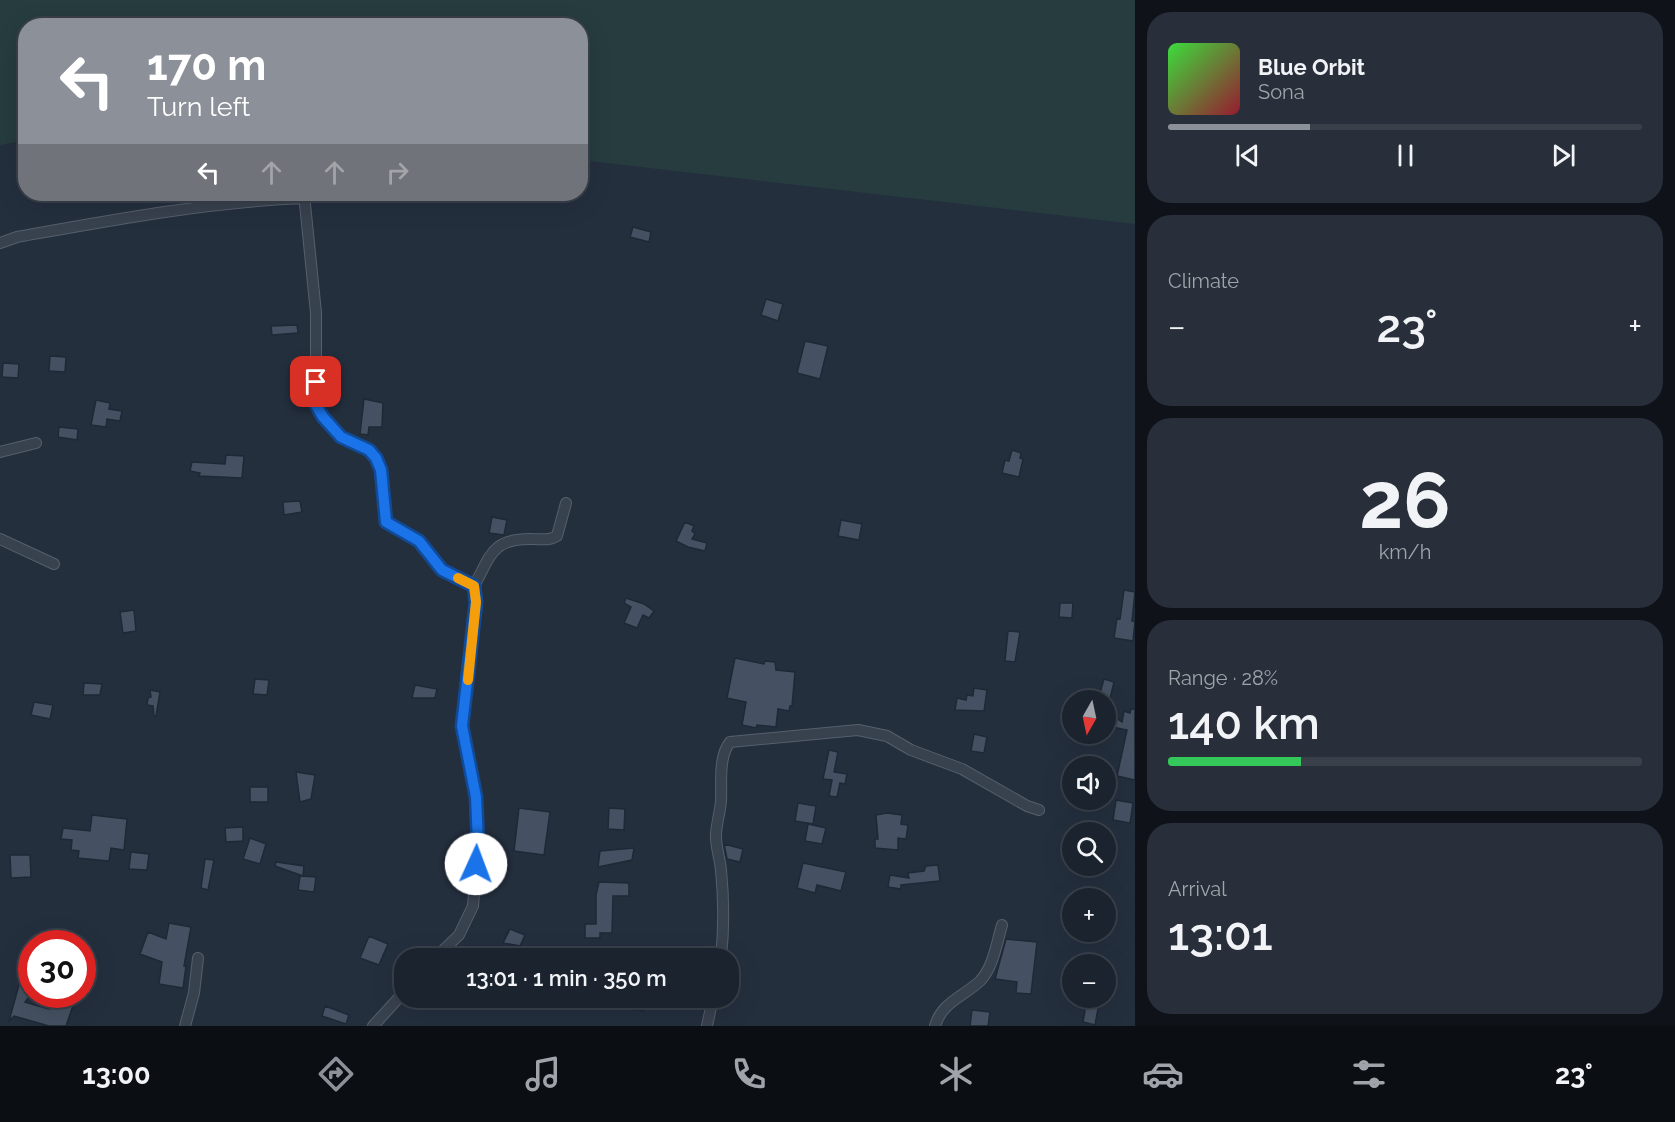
<!DOCTYPE html>
<html lang="en">
<head>
<meta charset="utf-8">
<style>
  :root { --surface:#1b232e; --page:#282f3a; --text:#f1f3f6; --muted:#a0a4aa; --line:#39404a; --accent:#8c9099 }
  body { margin:0; font-family:Raleway,sans-serif; background:var(--page); color:var(--text); height:100vh; display:flex; flex-direction:column; font-size:22px; white-space:nowrap }
  * { box-sizing:border-box; margin:0 }
  p { font-size:20px; color:var(--muted) }
  .icon { flex:none; width:33px; height:33px; fill:none; stroke:currentColor; stroke-width:2; stroke-linecap:round; stroke-linejoin:round }
  .map { position:relative; flex:1; overflow:hidden }
  .details { display:flex; flex-direction:column; gap:12px; padding:12px; background:#0f1319; width:540px }
  .details>* { flex:none }
  .hud { position:absolute; left:18px; top:18px; width:570px; height:183px; border-radius:24px; box-shadow:0 6px 24px #0002,0 0 0 2px var(--line); background:#8c9099; color:#fff; overflow:hidden }
  .needle { width:39px; rotate:189deg }
  .tools { position:absolute; left:1062px; top:690px; display:grid; gap:12px }
  .tools a { display:grid; place-items:center; width:54px; height:54px; border-radius:50%; background:var(--surface); box-shadow:0 6px 24px #0002,0 0 0 2px var(--line); font-size:30px }
  .speed { position:absolute; left:18px; top:930px; display:flex; gap:12px; font-size:30px; font-weight:700; text-align:center }
  .speed>* { display:grid; place-content:center; width:78px; height:78px; border-radius:50%; background:var(--surface); box-shadow:0 6px 24px #0002,0 0 0 2px var(--line); line-height:1 }
  .speed .limit { border:9px solid #d22; background:#fff; color:#111 }
  .pin { position:absolute; display:grid; place-items:center; width:51px; height:51px; color:#fff; margin:-26px; border-radius:12px; box-shadow:0 3px 9px #0006 }
  .me { position:absolute; width:66px; margin:-33px; rotate:2deg; stroke-linejoin:round; filter:drop-shadow(0 0 4px #0008) }
  .turn { display:flex; align-items:center; gap:21px; height:126px; padding:0 30px; font-size:27px }
  .turn .icon { width:78px; height:78px; stroke-width:2.5 }
  .turn b { display:block; font-size:42px; line-height:51px }
  .lanes { display:flex; align-items:center; height:57px; padding:0 30px; background:#0003; justify-content:center; gap:30px; direction:ltr }
  .lanes .off { opacity:.35 }
  .big { font-size:45px; font-weight:600; line-height:1.1 }
  .details .card { flex:1; display:flex; flex-direction:column; justify-content:center; gap:9px; min-width:0; padding:0 21px; border-radius:24px; background:var(--page) }
  .details .dial { align-items:center; gap:0 }
  .dial b { font-size:78px; line-height:1 }
  .song { display:flex; align-items:center; gap:18px }
  .cover { width:72px; height:72px; border-radius:9px; background:linear-gradient(135deg,hsl(120 70% 55%),hsl(350 70% 35%)) }
  .played { height:6px; border-radius:3px; background:linear-gradient(90deg,var(--accent) 30%,var(--line) 30%) }
  .keys { display:flex; justify-content:space-around; direction:ltr }
  .heat { display:flex; justify-content:space-between; align-items:center; font-size:33px; direction:ltr }
  .charge { height:9px; border-radius:4px; background:linear-gradient(90deg,#34c759 28%,var(--line) 0) }
  .trip { position:absolute; left:394px; top:948px; width:345px; height:60px; border-radius:24px; background:var(--surface); box-shadow:0 6px 24px #0002,0 0 0 2px var(--line); font-weight:600; line-height:60px; text-align:center }
  .menu { display:flex; height:96px; justify-content:space-around; align-items:center; background:#0b0e12; color:var(--muted) }
  .menu .icon { width:42px; height:42px }
  .menu .current { color:var(--accent) }
  .menu b { font-size:27px; color:var(--text) }
  main { display:flex; flex:1; min-height:0 }
  .map>svg:first-child { display:block }
  .green { fill:#263c3f }
  .building { fill:#455162; stroke:#1f2835; stroke-width:1.5 }
  .lines { fill:none; stroke-linecap:round; stroke-linejoin:round }
  .street-casing { stroke:#565f6c; stroke-width:12 }
  .street { stroke:#38414e; stroke-width:10 }
  .route-casing { stroke:#114b97; stroke-width:15 }
  .route { stroke:#1a73e8; stroke-width:10 }
  .slow { stroke:#f59e0b; stroke-width:10 }
</style>
</head>
<body>
<main>
<div class="map">
<svg width="1135" height="1026" viewBox="0 0 1135 1026">
  <rect width="100%" height="100%" fill="#242f3e"/>
  <path class="green" d="M0,0H1135V224L581,160L580,26H26L25,140L0,145Z"/>
  <path class="building" d="M633,227L651,232L649,242L630,237Z
    M766,299L783,304L778,321L761,315Z
    M297,325L298,333L272,335L271,326Z
    M805,341L828,346L820,379L797,373Z
    M50,356L66,357L65,372L49,371Z
    M3,363L19,364L18,378L2,377Z
    M364,399L383,403L382,427H369L368,435L360,434Z
    M96,400L110,403L109,409L122,411L120,421L107,419L106,427L91,425Z
    M59,427L78,429L77,440L58,437Z
    M1012,450L1021,453L1020,458L1023,459L1019,477L1002,473L1005,460L1009,461Z
    M226,455L244,456L242,478L199,476L200,473L190,471L192,462L225,464Z
    M300,501L302,512L284,515L283,502Z
    M492,517L507,520L504,535L489,533Z
    M841,520L862,524L859,540L838,536Z
    M685,522L694,526L692,531L695,534L692,539L707,543L705,551L688,547L676,541Z
    M1124,590L1135,592L1132,621H1135L1133,641L1114,638L1117,618L1120,619Z
    M626,598L644,604L654,611L649,618L643,615L637,628L624,623L631,607L624,603Z
    M1060,603H1073L1072,618L1059,617Z
    M134,610L136,631L123,633L120,612Z
    M1008,631L1020,632L1015,662L1005,661Z
    M735,658L764,664L765,661L775,662L776,670L795,672L792,706H790L789,711L778,709L776,727L757,725L756,728L742,725L746,702L727,698Z
    M255,679L269,680L267,695L253,694Z
    M1104,679L1114,682L1109,703L1098,700Z
    M84,683L102,684L100,695H83Z
    M415,685L437,689L435,698H412Z
    M974,688L987,690L984,711L955,710L957,698L966,700L967,695L973,696Z
    M150,690L160,692L156,716H154L153,706L147,705L148,698L151,697Z
    M34,702L53,705L50,719L31,715Z
    M1131,709H1135V780L1117,776L1127,730L1113,727L1106,737V723L1112,715L1122,722L1124,711L1130,713Z
    M974,734L987,737L984,753L971,751Z
    M829,750L838,752L834,772L847,774L845,784L840,783L837,797L829,796L832,780L823,779Z
    M296,772L315,775L311,799L300,802Z
    M250,787H268V802H250Z
    M1116,800L1133,803L1130,823L1113,820Z
    M798,803L816,806L813,824L795,821Z
    M519,808L550,812L544,855L514,851Z
    M609,808L625,809L624,830L608,829Z
    M887,813L902,815L901,824L908,825L906,839L898,838V850L875,848V839H878L876,815Z
    M92,815L127,819L124,850L111,848L109,861L78,858L79,851L71,850L72,840L61,839L63,828L90,831Z
    M808,824L826,828L822,844L805,841Z
    M243,827V841L226,842L225,828Z
    M250,838L266,844L260,864L243,859Z
    M724,844L743,849L740,862L727,859Z
    M634,848L632,860L598,867L600,851Z
    M131,852L149,854L147,870L129,869Z
    M10,855H30L31,877L11,878Z
    M205,859L214,860L208,890L201,888Z
    M454,859L464,860L462,882L450,880Z
    M276,862L304,866L303,876L275,866Z
    M803,863L846,872L841,891L817,885L815,893L797,888Z
    M938,865L940,881L901,885V889L888,887L890,875L909,878L908,873L924,871L926,866Z
    M300,876L316,877L314,892L298,890Z
    M599,882L629,883V896H613L612,933H600V938H585V924H596V895Z
    M169,923L191,927L184,966H186L183,988L159,984L162,962L140,954L148,932L166,939Z
    M510,929L525,935L520,946L503,943Z
    M369,936L388,944L379,965L360,958Z
    M1006,939L1037,942L1031,994L1016,993L1017,982L995,979Z
    M539,949L566,954L565,958H537Z
    M22,974L32,981V993L25,1002L49,1009L54,994L75,1000L66,1026H49L14,1016L9,1021Z
    M631,998H646L644,1011L630,1009Z
    M1087,998H1100L1095,1025L1083,1022Z
    M325,1006L349,1015L346,1024L322,1016Z
    M972,1010L990,1012L988,1026H970Z"/>
  <g class="lines">
    <g class="street-casing">
      <path id="street" d="M304,194L316,313V405C322,416 331,431 342,438C353,445 367,446 375,457C386,471 384,505 385,522L419,541L442,570L474,586L476,602L462,726L475,797L478,843L473,906L459,935L435,958
        M0,243L17,237C112,220 208,202 305,198
        M0,452L36,443
        M0,539L54,564
        M474,586C491,556 491,538 533,539C542,539 549,541 557,536L566,503
        M721,958C724,929 724,900 721,870C720,858 715,845 716,833C717,822 720,812 721,801C722,783 718,757 730,742L858,730L887,736L911,750L962,769L1027,806L1039,810
        M185,1026L194,993L198,958
        M373,1026L405,991
        M707,1026L713,998
        M935,1026C942,1002 963,997 980,981C993,968 997,942 1002,925"/>
    </g>
    <use href="#street" class="street"/>
  </g>
  <g class="lines">
    <g class="route-casing">
      <path id="route" d="M316,382V405L323,417L341,437L369,450L376,458L381,470L386,522L419,541L442,570L474,586L476,602L462,726L476,797L478,843L476,864"/>
    </g>
    <use href="#route" class="route"/>
    <path class="slow" d="M458,578L474,586L476,602L468,680"/>
  </g>
</svg>
<div class="tools">
<a><svg class="needle" viewBox="-14 -14 28 28"><path d="M0-13l5 13h-10z" fill="#e53935"/><path d="M0 13l5-13h-10z" fill="#a0a4aa"/></svg></a>
<a><svg class="icon" aria-label="sound" viewBox="0 0 24 24"><path d="M4 9h4l5-4v14l-5-4H4zM17 9q2 3 0 6"/></svg></a>
<a><svg class="icon" aria-label="search" viewBox="0 0 24 24"><circle cx="10" cy="10" r="6"/><path d="M15 15l6 6"/></svg></a>
<a>+</a>
<a>−</a>
</div>
<div class="speed"><div class="limit">30</div></div>
<div class="pin" style="left:316px;top:382px;background:#d93025"><svg class="icon" aria-label="arrive" viewBox="0 0 24 24"><path d="M6 21V4h12l-3 4 3 4H6"/></svg></div>
<svg class="me" style="left:476px;top:864px" viewBox="-20 -20 40 40"><circle r="19" fill="#fff"/><path d="M0-13L10 11 0 6-10 11z" fill="#1a73e8"/></svg>
<div class="trip">13:01 · 1 min · 350 m</div>
<div class="hud">
<div class="turn"><svg class="icon" aria-label="left" viewBox="0 0 24 24"><path d="M17 20v-9H6M10 6l-5 5 5 5"/></svg><div><b>170 m</b>Turn left</div></div>
<div class="lanes"><svg class="icon" aria-label="left" viewBox="0 0 24 24"><path d="M17 20v-9H6M10 6l-5 5 5 5"/></svg><svg class="icon off" aria-label="ahead" viewBox="0 0 24 24"><path d="M12 20V5M6 11l6-6 6 6"/></svg><svg class="icon off" aria-label="ahead" viewBox="0 0 24 24"><path d="M12 20V5M6 11l6-6 6 6"/></svg><svg class="icon off" aria-label="right" viewBox="0 0 24 24"><path d="M7 20v-9h11M14 6l5 5-5 5"/></svg></div>
</div>
</div>
<section class="details">
<div class="card">
<div class="song"><i class="cover"></i><div><b>Blue Orbit</b><p>Sona</p></div></div>
<div class="played"></div>
<div class="keys"><svg class="icon" aria-label="previous" viewBox="0 0 24 24"><path d="M18 5L8 12l10 7zM5 5v14"/></svg><svg class="icon" aria-label="pause" viewBox="0 0 24 24"><path d="M8 5v14M16 5v14"/></svg><svg class="icon" aria-label="next" viewBox="0 0 24 24"><path d="M6 5l10 7-10 7zM19 5v14"/></svg></div>
</div>
<div class="card"><p>Climate</p>
<div class="heat"><a>−</a><b class="big">23°</b><a>+</a></div>
</div>
<div class="card dial"><b>26</b><p>km/h</p></div>
<div class="card"><p>Range · 28%</p><b class="big">140 km</b><div class="charge"></div></div>
<div class="card"><p>Arrival</p><b class="big">13:01</b></div>
</section>
</main>
<nav class="menu">
<b>13:00</b>
<svg class="icon current" aria-label="directions" viewBox="0 0 24 24"><path d="M12 3l9 9-9 9-9-9zM9 14v-3h6M13 9l2 2-2 2"/></svg>
<svg class="icon" aria-label="music" viewBox="0 0 24 24"><path d="M9 18V5l10-2v13"/><circle cx="6" cy="18" r="3"/><circle cx="16" cy="16" r="3"/></svg>
<svg class="icon" aria-label="phone" viewBox="0 0 24 24"><path d="M5 4h4l2 5-3 2q2 4 5 5l2-3 5 2v4C11 20 4 13 5 4z"/></svg>
<svg class="icon" aria-label="climate" viewBox="0 0 24 24"><path d="M12 3v18M4 7l16 10M4 17L20 7"/></svg>
<svg class="icon" aria-label="car" viewBox="0 0 24 24"><path d="M5 17H2v-5l4-1 3-4h7l3 4 3 1v5h-3M9 17h6M6 11h13"/><circle cx="7" cy="17" r="2"/><circle cx="17" cy="17" r="2"/></svg>
<svg class="icon" aria-label="filters" viewBox="0 0 24 24"><path d="M4 7h16M4 17h16"/><circle cx="9" cy="7" r="2"/><circle cx="15" cy="17" r="2"/></svg>
<b>23°</b>
</nav>
</body>
</html>
